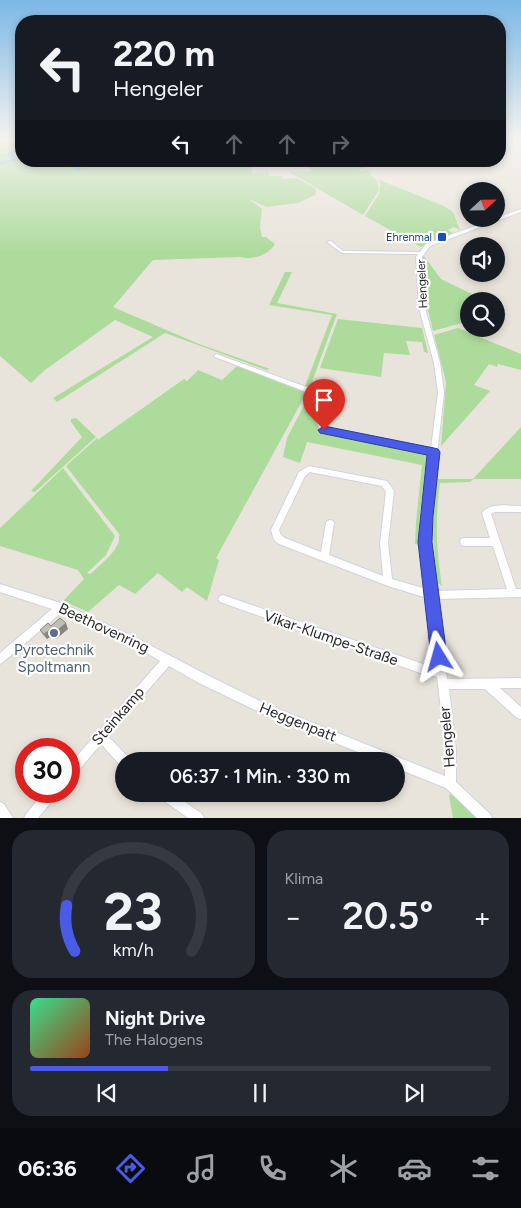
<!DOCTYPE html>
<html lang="de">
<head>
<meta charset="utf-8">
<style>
  :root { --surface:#171b24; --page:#242831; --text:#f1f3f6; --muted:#9ea1a6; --line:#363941; --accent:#495be7 }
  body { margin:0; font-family:Figtree,sans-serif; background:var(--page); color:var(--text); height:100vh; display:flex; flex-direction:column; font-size:19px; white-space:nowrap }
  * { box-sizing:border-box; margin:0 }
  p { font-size:16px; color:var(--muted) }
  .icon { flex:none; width:28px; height:28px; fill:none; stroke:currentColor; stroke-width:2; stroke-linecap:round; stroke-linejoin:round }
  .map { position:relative; height:818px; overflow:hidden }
  .side { display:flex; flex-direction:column; gap:12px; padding:12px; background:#0d0f14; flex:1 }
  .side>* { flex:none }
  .guide { position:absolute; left:15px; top:15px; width:491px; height:152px; border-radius:20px; box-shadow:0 2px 8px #0003; background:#171b24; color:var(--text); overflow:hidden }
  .needle { width:32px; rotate:68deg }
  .controls { position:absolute; left:460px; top:182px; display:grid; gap:10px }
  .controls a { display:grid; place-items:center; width:45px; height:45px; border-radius:50%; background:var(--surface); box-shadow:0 2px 8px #0003; font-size:25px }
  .speed { position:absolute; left:15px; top:738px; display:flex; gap:10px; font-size:25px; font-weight:700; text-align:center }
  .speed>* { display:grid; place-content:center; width:65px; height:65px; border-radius:50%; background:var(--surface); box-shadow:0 2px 8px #0003; line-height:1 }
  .speed .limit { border:8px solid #d22; background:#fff; color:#111 }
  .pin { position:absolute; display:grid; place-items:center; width:42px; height:42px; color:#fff; margin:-51px -21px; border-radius:50% 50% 50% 0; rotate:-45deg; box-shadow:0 0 5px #0007 }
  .pin .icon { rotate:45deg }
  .me { position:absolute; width:55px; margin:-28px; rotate:352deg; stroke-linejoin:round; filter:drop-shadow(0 0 4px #0008) }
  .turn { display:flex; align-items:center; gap:18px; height:105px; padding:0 15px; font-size:22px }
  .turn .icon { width:65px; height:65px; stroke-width:2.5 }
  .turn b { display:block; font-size:35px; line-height:42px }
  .lanes { display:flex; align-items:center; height:48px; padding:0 15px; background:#0003; justify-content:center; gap:25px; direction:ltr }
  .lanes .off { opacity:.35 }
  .big { font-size:38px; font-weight:600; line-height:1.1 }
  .side .card { flex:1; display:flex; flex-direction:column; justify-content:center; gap:8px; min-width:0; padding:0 18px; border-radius:20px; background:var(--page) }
  .side .dial { align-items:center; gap:0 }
  .dial svg { height:130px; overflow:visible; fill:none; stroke:var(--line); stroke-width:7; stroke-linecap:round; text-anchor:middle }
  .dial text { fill:var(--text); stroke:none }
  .song { display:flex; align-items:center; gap:15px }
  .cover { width:60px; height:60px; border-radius:8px; background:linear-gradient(135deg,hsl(150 70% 55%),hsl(20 70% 35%)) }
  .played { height:5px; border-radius:2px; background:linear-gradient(90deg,var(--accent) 30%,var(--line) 30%) }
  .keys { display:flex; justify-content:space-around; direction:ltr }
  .heat { display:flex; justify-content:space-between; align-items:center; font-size:28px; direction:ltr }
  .side .tiles { flex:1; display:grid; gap:12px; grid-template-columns:1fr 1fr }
  .card:last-child { grid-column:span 2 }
  .trip { position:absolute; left:115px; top:752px; width:290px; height:50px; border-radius:25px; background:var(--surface); box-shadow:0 2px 8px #0003; font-weight:600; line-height:50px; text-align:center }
  .menu { display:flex; height:80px; justify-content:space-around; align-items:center; background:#090b0e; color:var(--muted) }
  .menu .icon { width:35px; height:35px }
  .menu .active { color:var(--accent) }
  .menu b { font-size:22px; color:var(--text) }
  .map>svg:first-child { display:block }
  .green { fill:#addb9c }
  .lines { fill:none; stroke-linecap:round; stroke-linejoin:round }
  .stream { stroke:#77bde2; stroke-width:1 }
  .river { fill:#77bde2; fill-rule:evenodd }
  .minor-casing { stroke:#d0d2e0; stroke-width:2 }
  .minor { fill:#fff; fill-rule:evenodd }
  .wall { fill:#a6a39d }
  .shaded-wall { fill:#878580 }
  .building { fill:#c1beb7; stroke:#878580 }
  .route { fill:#495be7; stroke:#2f3b96 }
  .transit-dot { fill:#1a4fb4; stroke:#fff; stroke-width:2 }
  .service-dot { fill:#5c6f8a; stroke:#fff; stroke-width:2 }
  .labels { text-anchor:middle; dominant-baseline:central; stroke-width:4.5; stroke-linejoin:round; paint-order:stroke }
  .far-transit-label { font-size:11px; fill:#164399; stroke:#fff; text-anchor:end }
  .street-label { font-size:12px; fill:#282828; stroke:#fff }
  .near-street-label { font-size:15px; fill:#282828; stroke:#fff }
  .near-service-label { font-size:15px; fill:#4e5e75; stroke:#fff }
</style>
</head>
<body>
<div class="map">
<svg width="521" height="818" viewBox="0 0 521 818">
  <rect width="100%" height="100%" fill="#e9e4db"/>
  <path class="green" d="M0,138H21V161H265V165H251L252,173L268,172L269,176H282L283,179L297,178L316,189L315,195L298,203L266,207L249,199L262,209L260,227L262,237H266L275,244C268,256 252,260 240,257L153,260L113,307L199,344L270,369L266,370L165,333L57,402L53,398L153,337L115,320L45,370L31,383L0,356Z
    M317,161H365L366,168L359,169L361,171L367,170L377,181L379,190L363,215L289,172L311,171L307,164Z
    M377,179L444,206L453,212L460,230L454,227L448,230L453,233L421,247L365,216L379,194L380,182Z
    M423,255L441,279L482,299L469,301V321L433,331L424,293Z
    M285,272H292L277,303L337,314L309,390L275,376L305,386L332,315L269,305Z
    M338,319L422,328L428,353L424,352L422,342L406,341L410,355L384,353L381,377L320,368Z
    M458,328L521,354V370L498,364L497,367L489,364L474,385L490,391L441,446L446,382L434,335Z
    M238,365L307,392L216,558L219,560L207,601L187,587L182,592L158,573L135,594L119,585L88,612L63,601L84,579L78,570L0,546V528L63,468L115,536L106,555L87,573L90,574L94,571C103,562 122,548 119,534L66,466L97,438L104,443L99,439L184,379L187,381L198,370L222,380Z
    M309,396L323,431L427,452L419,523V545L415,544L416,522L422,465L307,442L300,463L283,457L287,438Z
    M76,418L96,437L35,492L31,491L82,437L71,422V419Z
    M521,427V479H474L470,482L440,483C435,522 436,547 442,586L438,583C432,544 432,519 437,479H473Z
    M451,793L478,818H453L449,796Z"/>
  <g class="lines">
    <path class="stream" d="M0,156L10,155"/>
    <path class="river" d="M21,149V153L13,154L18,158L17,161L0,165V161L12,159L8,156V152Z
      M65,161H71L72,164L77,166L83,161H90L78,171L67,166Z"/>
    <g class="minor-casing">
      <path id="minor" d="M521,209V212L430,246L422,257L425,308L440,363L444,393L430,516L429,542L436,591L507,589L493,546H464L461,545L460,542L461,539L464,538H490L482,513C491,502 508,506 521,506V512H495L491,514L516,589H521V597L437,599L447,679L521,678V688H500L521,707V719L517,718L485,689H449L456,749V782L490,814L492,818H477L446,788L396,768V761H380L261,713L199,683L169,666L108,736L128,757L129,761H124V766L120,765L101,744L73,777L69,779V765L160,661L140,649L62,612L3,662L0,664V653L52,609L0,592V584L64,604L146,643L207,675L268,705L445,776L446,749L437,677L426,675L223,603L220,602L218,599L220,596L223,595L426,665L436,667L427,598L388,586L279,544L274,540L271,530L299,472L309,466L387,481L394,491L388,543L392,579L426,589L421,542L422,516L430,454L321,432L304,391L215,357L214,356L217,354L219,355L309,388L327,428L431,449L438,393L434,363L419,308L416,257L418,254L342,253L327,242L331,241L343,251L420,252L426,244ZM310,472L382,486L386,492L380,543L383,576L329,555L334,523L333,521L330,520L327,521L326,523L321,552L285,538L281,535L279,530L305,476Z
        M45,791H59L57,795L38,818H24L26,814Z
        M158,794H174L202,814L204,818H188L160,798Z
        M0,802L4,804L13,818H0Z"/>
    </g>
    <use href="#minor" class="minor"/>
  </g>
  <path class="wall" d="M51,626L68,629L56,639L53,635L47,639L43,635L40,630Z"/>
  <path class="shaded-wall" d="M66,623L68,629L56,639L53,634Z
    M50,630L53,635L47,639L44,634Z"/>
  <path class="building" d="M60,618L66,623L53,634L50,630L44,634L40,630L48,623L51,626Z"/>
  <linearGradient id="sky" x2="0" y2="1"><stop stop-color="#7bb8e6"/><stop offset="0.55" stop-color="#f5f3ef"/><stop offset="1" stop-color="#f5f3ef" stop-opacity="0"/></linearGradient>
  <rect width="521" height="253" fill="url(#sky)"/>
  <path class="route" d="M324,426L434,448L438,449L440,452L433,516L432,542L447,657L445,663L439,665L433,663L431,657L418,542L427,455L320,433L318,430Z"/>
  <rect class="transit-dot" x="437" y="232" width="10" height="10" rx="2.5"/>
  <circle class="service-dot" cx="54" cy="633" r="5"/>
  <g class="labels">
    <g class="far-transit-label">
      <text x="432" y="237">Ehrenmal</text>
    </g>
    <g class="street-label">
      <text transform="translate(422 284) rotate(-93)">Hengeler</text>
    </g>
    <g class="near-street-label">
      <text transform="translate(104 628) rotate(25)">Beethovenring</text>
      <text transform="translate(331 638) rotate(19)">Vikar-Klumpe-Straße</text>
      <text transform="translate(118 716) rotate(-49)">Steinkamp</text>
      <text transform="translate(298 722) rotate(22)">Heggenpatt</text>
      <text transform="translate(447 737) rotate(-95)">Hengeler</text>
    </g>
    <g class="near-service-label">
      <text x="54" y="650">Pyrotechnik<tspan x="54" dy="17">Spoltmann</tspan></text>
    </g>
  </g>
</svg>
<div class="controls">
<a><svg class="needle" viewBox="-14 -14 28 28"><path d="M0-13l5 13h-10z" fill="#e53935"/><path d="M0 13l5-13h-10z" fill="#9ea1a6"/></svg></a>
<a><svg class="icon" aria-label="sound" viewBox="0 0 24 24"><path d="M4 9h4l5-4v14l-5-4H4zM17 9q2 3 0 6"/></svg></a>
<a><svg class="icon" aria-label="search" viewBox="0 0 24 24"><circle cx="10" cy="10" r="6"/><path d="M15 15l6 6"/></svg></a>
</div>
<div class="speed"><div class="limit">30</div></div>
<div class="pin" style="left:324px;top:430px;background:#d93025"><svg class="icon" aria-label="arrive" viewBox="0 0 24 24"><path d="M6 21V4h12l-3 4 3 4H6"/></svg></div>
<svg class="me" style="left:439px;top:657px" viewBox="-20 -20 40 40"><path d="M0-17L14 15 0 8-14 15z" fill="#495be7" stroke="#fff" stroke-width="4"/></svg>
<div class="trip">06:37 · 1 Min. · 330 m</div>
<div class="guide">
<div class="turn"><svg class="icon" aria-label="left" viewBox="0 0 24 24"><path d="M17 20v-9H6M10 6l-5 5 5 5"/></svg><div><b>220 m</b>Hengeler</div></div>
<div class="lanes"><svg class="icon" aria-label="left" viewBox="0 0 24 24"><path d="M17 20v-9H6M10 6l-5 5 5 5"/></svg><svg class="icon off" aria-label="ahead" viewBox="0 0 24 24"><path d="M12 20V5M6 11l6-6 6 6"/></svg><svg class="icon off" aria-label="ahead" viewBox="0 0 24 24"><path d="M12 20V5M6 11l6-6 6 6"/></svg><svg class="icon off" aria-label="right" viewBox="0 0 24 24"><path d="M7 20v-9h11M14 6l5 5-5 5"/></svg></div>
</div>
</div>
<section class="side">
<div class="tiles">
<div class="card dial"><svg viewBox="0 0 100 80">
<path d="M14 69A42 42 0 1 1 86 69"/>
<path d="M14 69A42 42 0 0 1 9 41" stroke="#495be7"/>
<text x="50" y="56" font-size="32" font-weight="700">23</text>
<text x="50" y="72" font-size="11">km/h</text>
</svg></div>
<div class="card"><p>Klima</p>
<div class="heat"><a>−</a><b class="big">20.5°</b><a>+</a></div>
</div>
<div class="card">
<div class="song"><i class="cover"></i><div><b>Night Drive</b><p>The Halogens</p></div></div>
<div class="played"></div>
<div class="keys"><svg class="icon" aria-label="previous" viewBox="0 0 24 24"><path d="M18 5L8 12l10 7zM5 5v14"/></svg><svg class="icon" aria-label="pause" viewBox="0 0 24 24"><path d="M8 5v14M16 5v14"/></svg><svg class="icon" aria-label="next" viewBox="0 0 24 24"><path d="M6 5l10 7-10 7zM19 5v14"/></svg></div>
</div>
</div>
</section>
<nav class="menu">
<b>06:36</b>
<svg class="icon active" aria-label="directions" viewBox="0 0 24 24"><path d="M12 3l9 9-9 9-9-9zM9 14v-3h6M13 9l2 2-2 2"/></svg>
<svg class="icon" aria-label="music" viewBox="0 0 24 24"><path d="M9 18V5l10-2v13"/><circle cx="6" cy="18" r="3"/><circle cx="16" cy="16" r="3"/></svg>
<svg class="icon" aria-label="phone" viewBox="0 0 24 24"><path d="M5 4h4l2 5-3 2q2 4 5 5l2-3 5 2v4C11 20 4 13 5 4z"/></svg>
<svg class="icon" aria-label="climate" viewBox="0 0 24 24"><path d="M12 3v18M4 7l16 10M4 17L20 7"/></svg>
<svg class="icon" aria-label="car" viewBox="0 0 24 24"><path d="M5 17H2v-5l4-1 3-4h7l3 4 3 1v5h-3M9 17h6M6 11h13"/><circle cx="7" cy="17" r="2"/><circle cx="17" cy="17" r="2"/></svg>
<svg class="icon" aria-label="filters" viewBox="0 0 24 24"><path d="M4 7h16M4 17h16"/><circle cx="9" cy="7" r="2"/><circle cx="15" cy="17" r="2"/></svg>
</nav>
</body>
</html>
